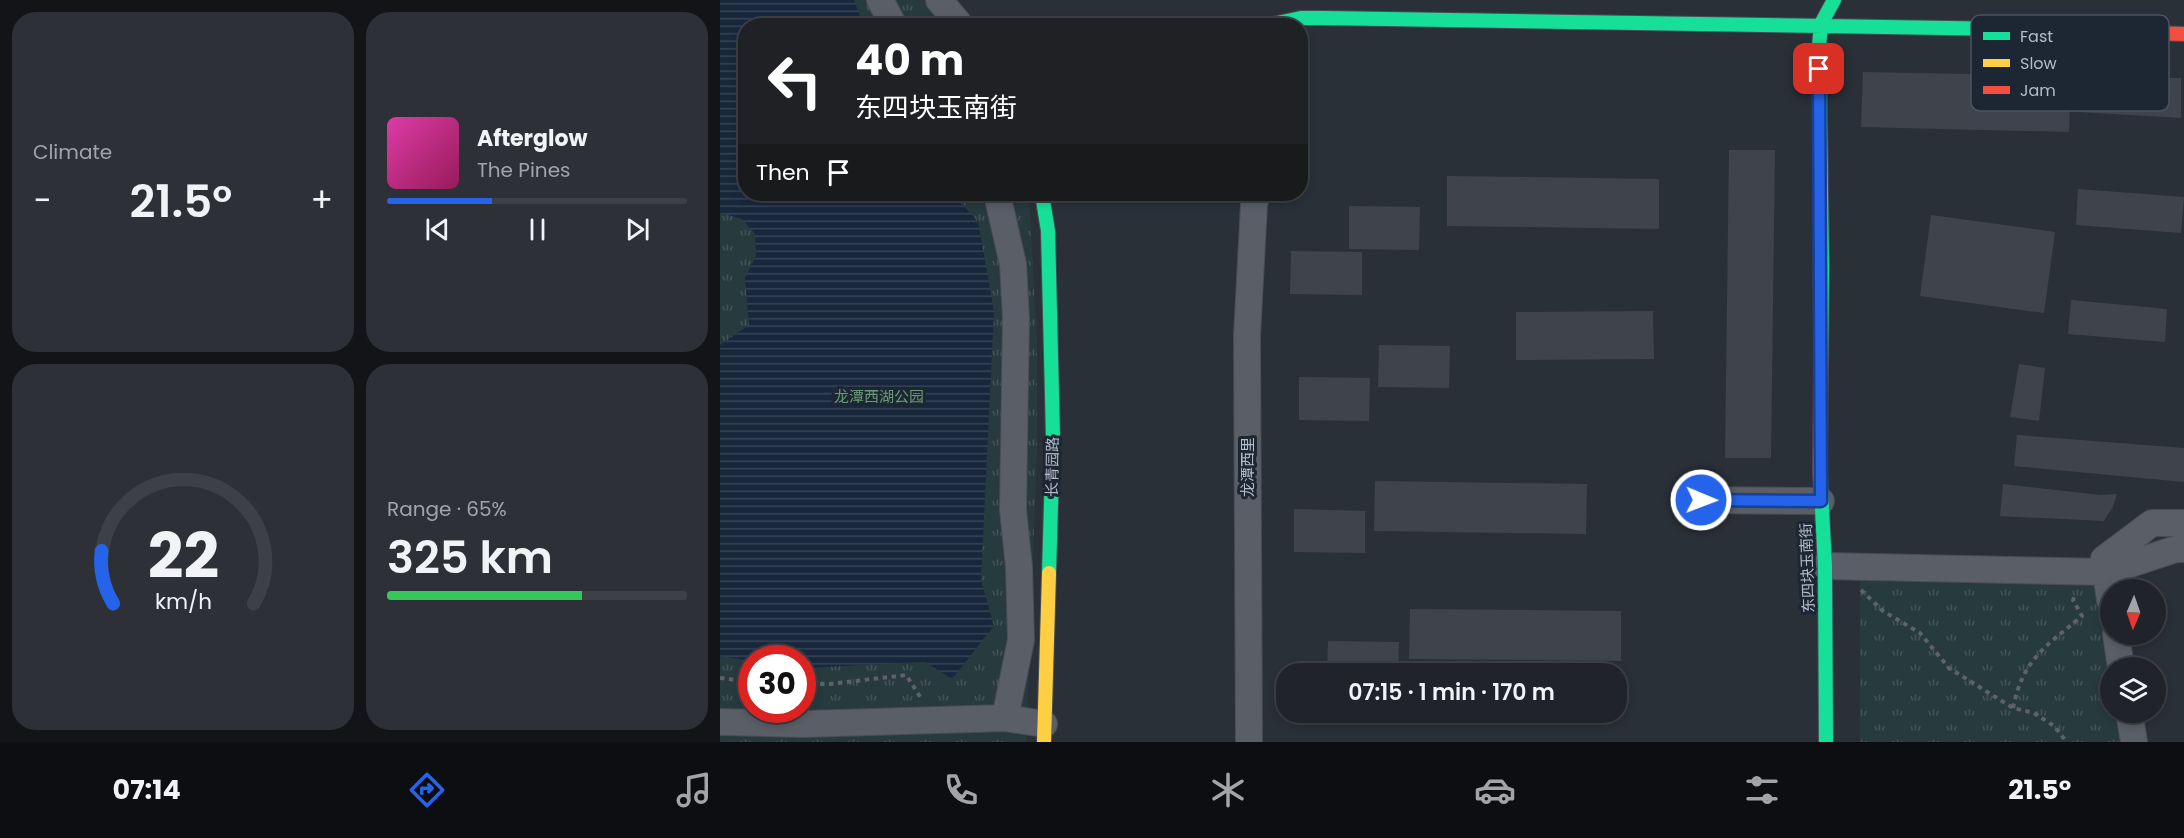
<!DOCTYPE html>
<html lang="en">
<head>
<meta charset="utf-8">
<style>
  :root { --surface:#20242a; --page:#2d3036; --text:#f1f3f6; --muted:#a2a4a8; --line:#3d4147; --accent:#2563eb }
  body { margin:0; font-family:Poppins,"Noto Sans SC",sans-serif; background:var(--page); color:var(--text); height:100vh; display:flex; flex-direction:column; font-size:22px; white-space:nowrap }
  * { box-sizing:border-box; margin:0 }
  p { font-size:20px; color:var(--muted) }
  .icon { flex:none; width:33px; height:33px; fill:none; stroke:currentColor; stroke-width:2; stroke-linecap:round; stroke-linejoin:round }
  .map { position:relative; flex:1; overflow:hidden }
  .panel { display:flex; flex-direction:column; gap:12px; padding:12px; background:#121417; width:720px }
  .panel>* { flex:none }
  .hud { position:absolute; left:18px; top:18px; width:570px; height:183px; border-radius:24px; box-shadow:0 3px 9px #0003,0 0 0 2px var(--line); background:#202124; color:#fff; overflow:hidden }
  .needle { width:39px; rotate:182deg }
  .controls { position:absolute; left:1380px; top:579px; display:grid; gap:12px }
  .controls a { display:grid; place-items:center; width:66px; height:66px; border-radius:50%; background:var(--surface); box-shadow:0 3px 9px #0003,0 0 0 2px var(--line); font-size:30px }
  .speed { position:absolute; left:18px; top:645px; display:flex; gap:12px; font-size:30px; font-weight:700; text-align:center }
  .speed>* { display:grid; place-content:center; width:78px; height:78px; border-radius:50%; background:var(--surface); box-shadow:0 3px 9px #0003,0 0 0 2px var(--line); line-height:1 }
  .speed .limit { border:9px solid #d22; background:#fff; color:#111 }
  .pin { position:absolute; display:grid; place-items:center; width:51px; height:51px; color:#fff; margin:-26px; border-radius:12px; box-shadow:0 3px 9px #0006 }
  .me { position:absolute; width:66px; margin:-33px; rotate:91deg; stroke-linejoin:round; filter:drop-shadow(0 0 4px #0008) }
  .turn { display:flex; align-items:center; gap:21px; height:126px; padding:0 18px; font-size:27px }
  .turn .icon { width:78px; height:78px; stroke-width:2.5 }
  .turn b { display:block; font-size:42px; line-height:51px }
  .then { display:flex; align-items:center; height:57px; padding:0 18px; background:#0003; gap:12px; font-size:22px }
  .big { font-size:45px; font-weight:600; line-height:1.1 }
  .panel .card { flex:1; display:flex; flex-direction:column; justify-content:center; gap:9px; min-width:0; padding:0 21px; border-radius:24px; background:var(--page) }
  .panel .dial { align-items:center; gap:0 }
  .dial svg { height:156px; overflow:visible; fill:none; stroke:var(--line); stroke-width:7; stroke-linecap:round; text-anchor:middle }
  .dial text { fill:var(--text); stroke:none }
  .song { display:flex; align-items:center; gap:18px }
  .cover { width:72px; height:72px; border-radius:9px; background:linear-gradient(135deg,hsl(320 70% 55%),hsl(330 70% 35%)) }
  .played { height:6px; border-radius:3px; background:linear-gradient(90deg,var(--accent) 35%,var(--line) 35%) }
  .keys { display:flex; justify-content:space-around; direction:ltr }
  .heat { display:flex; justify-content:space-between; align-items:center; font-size:33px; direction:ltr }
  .charge { height:9px; border-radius:4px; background:linear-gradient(90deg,#34c759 65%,var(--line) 0) }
  .panel .tiles { flex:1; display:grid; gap:12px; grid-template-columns:repeat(2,1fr) }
  .trip { position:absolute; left:556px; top:663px; width:351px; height:60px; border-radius:24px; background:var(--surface); box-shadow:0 3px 9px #0003,0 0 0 2px var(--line); font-weight:600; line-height:60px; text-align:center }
  .dock { display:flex; height:96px; justify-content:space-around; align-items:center; background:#0d0e11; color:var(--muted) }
  .dock .icon { width:42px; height:42px }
  .dock .on { color:var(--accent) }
  .dock b { font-size:27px; color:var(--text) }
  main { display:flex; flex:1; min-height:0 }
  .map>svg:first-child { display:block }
  .grass { fill:url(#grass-tufts); fill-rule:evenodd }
  .water { fill:url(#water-rules) }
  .building { fill:#3f444c }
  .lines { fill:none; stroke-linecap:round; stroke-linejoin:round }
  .street-casing { stroke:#484c55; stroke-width:28 }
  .fast-casing { stroke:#484c55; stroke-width:16 }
  .slow-casing { stroke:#484c55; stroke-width:16 }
  .jam-casing { stroke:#484c55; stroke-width:16 }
  .path { stroke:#5c6268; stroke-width:4; stroke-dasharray:4.5 4.5; stroke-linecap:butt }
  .street { stroke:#5a5e66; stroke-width:26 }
  .fast { stroke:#16e098; stroke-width:14 }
  .slow { stroke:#ffcf43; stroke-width:14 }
  .jam { stroke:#f24e42; stroke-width:14 }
  .route-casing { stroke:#184099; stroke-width:15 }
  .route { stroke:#2563eb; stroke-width:10 }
  .labels { text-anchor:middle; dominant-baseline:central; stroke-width:6; stroke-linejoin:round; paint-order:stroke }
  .park-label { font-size:15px; fill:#6b9a76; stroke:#1d2633 }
  .street-label { font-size:15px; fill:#b4bcc9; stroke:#1d2633 }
  .key { fill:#1d2633; stroke:#4a5360; stroke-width:1.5 }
  .key-label { font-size:16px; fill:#b4bcc9 }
</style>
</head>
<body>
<main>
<section class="panel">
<div class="tiles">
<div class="card"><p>Climate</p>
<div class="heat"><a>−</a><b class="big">21.5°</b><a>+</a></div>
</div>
<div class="card">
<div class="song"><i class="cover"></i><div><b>Afterglow</b><p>The Pines</p></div></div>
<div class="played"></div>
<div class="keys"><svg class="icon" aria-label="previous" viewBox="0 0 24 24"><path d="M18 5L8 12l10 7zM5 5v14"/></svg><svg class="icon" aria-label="pause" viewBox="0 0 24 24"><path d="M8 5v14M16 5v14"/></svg><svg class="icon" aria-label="next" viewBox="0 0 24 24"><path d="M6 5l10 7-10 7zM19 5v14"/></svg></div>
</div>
<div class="card dial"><svg viewBox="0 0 100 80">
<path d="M14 69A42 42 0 1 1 86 69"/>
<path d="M14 69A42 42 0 0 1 8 42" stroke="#2563eb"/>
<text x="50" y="56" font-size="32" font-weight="700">22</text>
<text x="50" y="72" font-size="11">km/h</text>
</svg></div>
<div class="card"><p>Range · 65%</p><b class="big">325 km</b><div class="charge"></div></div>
</div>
</section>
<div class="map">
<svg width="1464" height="742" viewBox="0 0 1464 742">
  <defs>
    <pattern id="grass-tufts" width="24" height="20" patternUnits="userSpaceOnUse" patternTransform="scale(1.5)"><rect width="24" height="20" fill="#273a3e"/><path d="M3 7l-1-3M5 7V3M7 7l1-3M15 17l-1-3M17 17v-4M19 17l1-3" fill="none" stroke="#445559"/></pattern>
    <pattern id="water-rules" width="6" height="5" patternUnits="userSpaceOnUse" patternTransform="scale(1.5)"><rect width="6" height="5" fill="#19273c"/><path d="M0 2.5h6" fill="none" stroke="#384457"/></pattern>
  </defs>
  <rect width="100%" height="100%" fill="#2a3038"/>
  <path class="grass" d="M0,0H204L220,25L26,26V194H306L310,211L317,342V450L306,742H0ZM32,658H82V710H32Z
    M1140,573L1364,578L1378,586L1390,668V712L1397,713L1402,742H1140Z"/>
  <path class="water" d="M0,0H134L143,25L26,26V194H233L258,222L274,311L261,580L274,626L232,679L205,662L83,668L82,658H32L31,661L0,656V345L29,325L25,278L36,256L35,234L22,219L0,213Z"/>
  <path class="building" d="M1143,72L1351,76L1349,132L1141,127Z
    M1363,78H1461V118L1359,112Z
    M1009,150H1055L1051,458H1005Z
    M727,176L939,179V229L727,226Z
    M1358,189L1464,197L1461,233L1356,225Z
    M629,206L700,207L699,250L629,249Z
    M1211,215L1335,232L1324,313L1200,296Z
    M571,251L642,252V295L570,294Z
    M1351,300L1447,309L1445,342L1348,334Z
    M933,311L934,359L796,360V312Z
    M659,345L730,346L729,388L658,387Z
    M1299,364L1325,368L1319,421L1290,417Z
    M579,377L650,378L649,421L579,420Z
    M1297,435L1464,448V482L1294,466Z
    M655,481L867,484L866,534L654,531Z
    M1283,484L1380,495L1397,494L1393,507L1384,521L1280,516Z
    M574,509L645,511V553L574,552Z
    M690,609L901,611V661L689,659Z
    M608,641L679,642L678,674H607Z"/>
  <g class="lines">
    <g class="street-casing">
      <path id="street" d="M160,0L174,26
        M219,0L241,26
        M277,194L293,264L296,318L293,510L299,567L301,640L285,718
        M981,500L1101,501
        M1105,566L1386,572L1456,549H1464
        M1390,600L1384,559L1432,523H1464
        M1396,634L1401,668
        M1409,712L1414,742
        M0,722L85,724L285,718L324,724
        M529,742L527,336L534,204L537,194"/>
    </g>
    <g class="fast-casing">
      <path id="fast" d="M544,26L581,18H603L1287,29
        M322,194L328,231L333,437L329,573
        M1106,742L1105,566L1100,471L1102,265L1099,47L1101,24L1114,0"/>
    </g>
    <g class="slow-casing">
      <path id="slow" d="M324,742L329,573"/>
    </g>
    <g class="jam-casing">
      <path id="jam" d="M1287,29L1464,34"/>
    </g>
    <path class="path" d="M1141,590L1163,611L1200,633L1229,668L1293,708L1314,713L1334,726L1347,742
      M0,678L32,682
      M82,684H110L186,675L201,698
      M31,701V682
      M1293,708C1303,659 1325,647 1362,616L1353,600L1355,595"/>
    <use href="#street" class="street"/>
    <use href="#fast" class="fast"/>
    <use href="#slow" class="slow"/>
    <use href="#jam" class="jam"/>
  </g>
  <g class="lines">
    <g class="route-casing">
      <path id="route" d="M981,500L1101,501L1099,69"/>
    </g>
    <use href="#route" class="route"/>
  </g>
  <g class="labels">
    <g class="park-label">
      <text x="159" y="396">龙潭西湖公园</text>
    </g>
    <g class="street-label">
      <text transform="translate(332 467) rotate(-89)">长青园路</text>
      <text transform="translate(527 467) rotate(-90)">龙潭西里</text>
      <text transform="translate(1087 568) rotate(-92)">东四块玉南街</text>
    </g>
  </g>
  <rect x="1251" y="15" width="198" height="96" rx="9" class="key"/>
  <rect x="1263" y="32" width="27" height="8" fill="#16e098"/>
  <rect x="1263" y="59" width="27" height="8" fill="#ffcf43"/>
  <rect x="1263" y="86" width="27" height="8" fill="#f24e42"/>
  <g class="key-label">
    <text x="1300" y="42">Fast</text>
    <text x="1300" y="69">Slow</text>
    <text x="1300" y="96">Jam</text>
  </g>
</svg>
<div class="controls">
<a><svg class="needle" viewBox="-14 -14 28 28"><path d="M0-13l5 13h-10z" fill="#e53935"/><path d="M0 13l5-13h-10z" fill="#a2a4a8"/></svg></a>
<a><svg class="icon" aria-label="layers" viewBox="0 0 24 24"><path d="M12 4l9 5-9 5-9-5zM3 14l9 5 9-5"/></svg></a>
</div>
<div class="speed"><div class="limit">30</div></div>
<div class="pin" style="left:1099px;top:69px;background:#d93025"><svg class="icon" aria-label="arrive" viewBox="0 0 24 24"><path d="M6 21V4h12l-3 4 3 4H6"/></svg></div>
<svg class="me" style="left:981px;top:500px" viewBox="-20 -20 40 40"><circle r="17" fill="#2563eb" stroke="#fff" stroke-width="3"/><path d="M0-11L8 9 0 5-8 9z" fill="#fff"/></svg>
<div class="trip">07:15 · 1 min · 170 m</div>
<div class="hud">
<div class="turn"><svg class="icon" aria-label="left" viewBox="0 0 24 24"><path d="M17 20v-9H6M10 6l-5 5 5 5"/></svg><div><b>40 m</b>东四块玉南街</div></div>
<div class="then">Then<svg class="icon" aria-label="arrive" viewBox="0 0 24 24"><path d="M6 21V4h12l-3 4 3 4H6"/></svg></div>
</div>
</div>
</main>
<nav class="dock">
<b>07:14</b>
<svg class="icon on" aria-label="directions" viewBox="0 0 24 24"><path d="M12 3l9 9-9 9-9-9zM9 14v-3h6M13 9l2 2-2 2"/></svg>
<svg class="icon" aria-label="music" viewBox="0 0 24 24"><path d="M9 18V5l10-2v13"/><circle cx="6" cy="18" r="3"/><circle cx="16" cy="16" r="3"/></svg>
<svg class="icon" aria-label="phone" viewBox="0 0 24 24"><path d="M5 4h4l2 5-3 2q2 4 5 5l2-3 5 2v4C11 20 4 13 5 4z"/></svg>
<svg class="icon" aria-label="climate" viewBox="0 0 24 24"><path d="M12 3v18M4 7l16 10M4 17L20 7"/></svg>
<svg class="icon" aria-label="car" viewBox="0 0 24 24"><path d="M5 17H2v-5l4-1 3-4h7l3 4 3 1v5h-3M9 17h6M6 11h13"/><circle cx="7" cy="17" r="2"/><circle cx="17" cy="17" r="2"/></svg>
<svg class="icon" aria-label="filters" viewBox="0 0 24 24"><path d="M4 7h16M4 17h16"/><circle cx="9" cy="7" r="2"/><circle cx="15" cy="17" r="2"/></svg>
<b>21.5°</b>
</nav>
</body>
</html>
